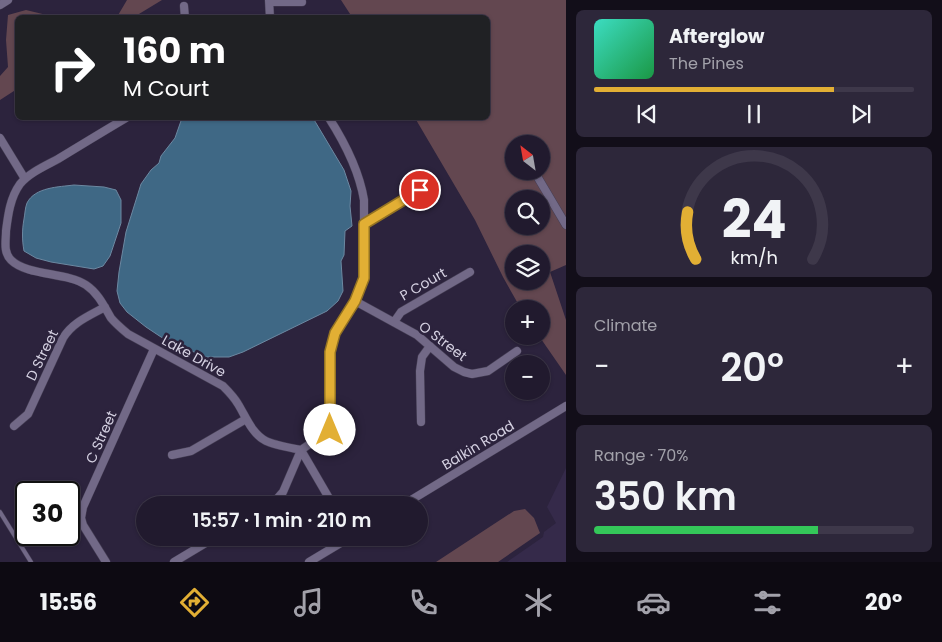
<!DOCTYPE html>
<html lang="en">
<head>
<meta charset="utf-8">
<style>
  :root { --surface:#211a2e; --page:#2d273a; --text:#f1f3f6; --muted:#a2a1aa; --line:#3e384a; --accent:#e2af34 }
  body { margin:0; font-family:Poppins,sans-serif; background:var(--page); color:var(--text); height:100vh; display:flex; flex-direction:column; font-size:19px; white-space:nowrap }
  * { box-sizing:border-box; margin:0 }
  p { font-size:16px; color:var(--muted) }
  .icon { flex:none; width:28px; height:28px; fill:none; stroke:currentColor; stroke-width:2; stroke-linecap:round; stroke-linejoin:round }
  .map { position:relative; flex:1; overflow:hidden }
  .panel { display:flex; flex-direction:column; gap:10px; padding:10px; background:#120e19; width:376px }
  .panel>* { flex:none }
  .banner { position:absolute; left:15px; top:15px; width:475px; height:105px; border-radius:8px; box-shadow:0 1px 4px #0004,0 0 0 1px var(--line); background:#202124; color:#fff; overflow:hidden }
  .needle { width:32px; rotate:329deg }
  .buttons { position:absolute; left:505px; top:135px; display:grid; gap:10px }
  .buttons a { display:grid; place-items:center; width:45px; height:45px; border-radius:50%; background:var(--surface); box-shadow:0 1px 4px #0004,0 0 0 1px var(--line); font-size:25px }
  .speed { position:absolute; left:15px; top:481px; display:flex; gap:10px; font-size:25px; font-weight:700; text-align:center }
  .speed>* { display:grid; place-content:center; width:65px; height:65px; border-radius:50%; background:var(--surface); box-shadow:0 1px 4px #0004,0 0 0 1px var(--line); line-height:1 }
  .speed .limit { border:2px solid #111; border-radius:8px; background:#fff; color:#111 }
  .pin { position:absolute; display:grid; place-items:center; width:42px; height:42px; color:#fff; margin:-21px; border:2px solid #fff; border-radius:50%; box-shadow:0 1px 5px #0007 }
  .me { position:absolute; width:55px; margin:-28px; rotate:0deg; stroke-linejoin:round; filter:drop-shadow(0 0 4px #0008) }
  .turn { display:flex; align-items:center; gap:18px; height:105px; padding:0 25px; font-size:22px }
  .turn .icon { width:65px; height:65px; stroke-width:2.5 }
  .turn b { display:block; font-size:35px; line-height:42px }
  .big { font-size:38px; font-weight:600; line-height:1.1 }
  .panel .tile { flex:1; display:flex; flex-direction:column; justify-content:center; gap:8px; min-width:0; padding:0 18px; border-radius:8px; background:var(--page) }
  .panel .dial { align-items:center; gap:0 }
  .dial svg { height:130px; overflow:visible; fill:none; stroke:var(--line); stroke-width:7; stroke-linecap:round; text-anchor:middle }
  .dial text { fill:var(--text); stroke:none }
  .song { display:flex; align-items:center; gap:15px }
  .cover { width:60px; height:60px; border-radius:8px; background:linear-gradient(135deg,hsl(170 70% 55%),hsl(140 70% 35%)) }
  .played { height:5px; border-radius:2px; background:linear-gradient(90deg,var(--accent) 75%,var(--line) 75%) }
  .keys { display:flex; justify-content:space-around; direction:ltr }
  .heat { display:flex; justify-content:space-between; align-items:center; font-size:28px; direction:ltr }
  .charge { height:8px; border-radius:4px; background:linear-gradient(90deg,#34c759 70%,var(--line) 0) }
  .trip { position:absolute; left:136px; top:496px; width:292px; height:50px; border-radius:25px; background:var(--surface); box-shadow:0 1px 4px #0004,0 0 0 1px var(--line); font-weight:600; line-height:50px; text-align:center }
  .menu { display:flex; height:80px; justify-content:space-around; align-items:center; background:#0d0a12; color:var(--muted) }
  .menu .icon { width:35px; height:35px }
  .menu .active { color:var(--accent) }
  .menu b { font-size:22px; color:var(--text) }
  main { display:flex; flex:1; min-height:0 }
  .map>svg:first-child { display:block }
  .built { fill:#352a4a }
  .green { fill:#634750; fill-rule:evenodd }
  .water { fill:#3f6885; stroke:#6c88a1 }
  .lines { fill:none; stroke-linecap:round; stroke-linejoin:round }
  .service-casing { stroke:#463f55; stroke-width:5 }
  .minor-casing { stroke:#463f55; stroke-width:9 }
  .service { stroke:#726987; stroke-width:4 }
  .minor { stroke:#726987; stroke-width:8 }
  .route-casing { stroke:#937222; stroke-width:12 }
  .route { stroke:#e2af34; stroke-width:9 }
  .labels { text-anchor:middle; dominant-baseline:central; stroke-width:5; stroke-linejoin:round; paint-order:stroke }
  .street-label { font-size:14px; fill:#d5d1e2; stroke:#2c233d }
</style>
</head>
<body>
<main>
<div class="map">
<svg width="566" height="562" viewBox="0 0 566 562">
  <rect width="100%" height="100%" fill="#2c233d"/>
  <path class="built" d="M566,468V562H507L543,537L544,532L556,523L547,507Z"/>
  <path class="green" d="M127,0H162L134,17H117Z
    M341,0H566V265L550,272L566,320V375L539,336H541V309H521L503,277L475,220L415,118H488V18L352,17ZM514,144H541V171H514ZM514,199H541V226H514ZM514,254H541V281H514Z
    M26,10L55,17L18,18L17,89L0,100V76L8,67L6,40L8,15Z
    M525,509L534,518L540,533L498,562H436L514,511Z"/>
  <path class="water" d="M182,118H313L344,170L351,191L350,206L352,226L345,231L344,255L341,261L343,291L338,301L327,311L243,352L229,357H205L161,337L146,327L127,312L120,303L117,291L119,272L126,232L141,184L151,170L159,163L161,156L175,138Z
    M74,185L104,187L116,190L121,200V223L110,256L103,266L94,269L51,262L36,258L24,251C22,240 22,230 24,219C25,214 25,208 27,203C35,187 59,187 74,185Z"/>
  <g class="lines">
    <g class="service-casing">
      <path id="service" d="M0,512L31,562"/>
    </g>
    <g class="minor-casing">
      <path id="minor" d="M269,0L270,18
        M270,2H302
        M0,5L8,0
        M184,6L185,18
        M126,118C104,131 81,145 58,159C45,166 29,173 20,184C10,198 8,215 6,231C6,241 3,252 11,260C27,276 67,272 86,285C98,293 104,306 111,318C116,324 122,329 128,334L223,386C229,392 234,397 238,404C246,417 252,434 266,441C274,445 292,448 301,450L330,430V352L335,333L355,301L364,278V200C359,170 345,143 329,118
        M0,138L25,179
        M534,171L566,225
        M364,224L420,189
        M355,301L417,335L454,367L464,372L472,374L488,371L517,351
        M394,322L401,312L470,272
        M421,422L420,371L422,357L430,346
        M14,426L28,414L63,338C73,322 89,316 105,307
        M301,450L333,505
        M172,455L191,451L246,419
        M268,505L276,500L283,492L301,450
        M403,505L566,406
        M106,562L83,525L81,518L83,507L154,349
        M174,562L214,538
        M309,562L349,538"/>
    </g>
    <use href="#service" class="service"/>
    <use href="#minor" class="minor"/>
  </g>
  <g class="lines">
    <g class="route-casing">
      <path id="route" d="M330,430V352L335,333L355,301L364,278V224L420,190"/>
    </g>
    <use href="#route" class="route"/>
  </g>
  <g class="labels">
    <g class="street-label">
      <text transform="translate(423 284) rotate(-30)">P Court</text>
      <text transform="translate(443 341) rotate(37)">O Street</text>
      <text transform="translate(42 355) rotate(-64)">D Street</text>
      <text transform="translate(194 356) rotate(29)">Lake Drive</text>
      <text transform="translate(101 437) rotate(-66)">C Street</text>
      <text transform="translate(478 445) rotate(-31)">Balkin Road</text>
    </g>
  </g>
</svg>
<div class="buttons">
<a><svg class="needle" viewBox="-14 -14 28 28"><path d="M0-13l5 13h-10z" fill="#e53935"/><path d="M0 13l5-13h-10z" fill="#a2a1aa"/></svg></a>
<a><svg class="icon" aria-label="search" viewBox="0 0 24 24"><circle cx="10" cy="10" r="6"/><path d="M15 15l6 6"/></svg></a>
<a><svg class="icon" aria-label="layers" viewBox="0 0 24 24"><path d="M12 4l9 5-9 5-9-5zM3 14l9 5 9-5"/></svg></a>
<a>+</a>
<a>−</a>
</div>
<div class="speed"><div class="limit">30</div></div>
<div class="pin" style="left:420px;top:190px;background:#d93025"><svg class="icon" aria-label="arrive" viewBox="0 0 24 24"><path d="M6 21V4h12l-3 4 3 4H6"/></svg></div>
<svg class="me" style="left:330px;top:430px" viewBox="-20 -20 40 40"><circle r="19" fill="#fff"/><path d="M0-13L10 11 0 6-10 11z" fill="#e2af34"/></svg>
<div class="trip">15:57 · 1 min · 210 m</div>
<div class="banner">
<div class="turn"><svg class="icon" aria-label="right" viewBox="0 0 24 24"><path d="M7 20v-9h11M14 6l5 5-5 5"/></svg><div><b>160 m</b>M Court</div></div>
</div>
</div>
<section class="panel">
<div class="tile">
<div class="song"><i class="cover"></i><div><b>Afterglow</b><p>The Pines</p></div></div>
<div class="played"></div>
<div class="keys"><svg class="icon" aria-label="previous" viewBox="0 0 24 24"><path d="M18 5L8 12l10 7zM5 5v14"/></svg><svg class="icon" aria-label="pause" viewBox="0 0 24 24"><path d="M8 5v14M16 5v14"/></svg><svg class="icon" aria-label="next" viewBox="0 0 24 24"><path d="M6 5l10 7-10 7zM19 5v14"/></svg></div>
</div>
<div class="tile dial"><svg viewBox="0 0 100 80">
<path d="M14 69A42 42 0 1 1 86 69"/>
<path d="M14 69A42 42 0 0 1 9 40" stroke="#e2af34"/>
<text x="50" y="56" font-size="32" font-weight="700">24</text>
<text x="50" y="72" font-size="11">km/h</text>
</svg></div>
<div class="tile"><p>Climate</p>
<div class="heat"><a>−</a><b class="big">20°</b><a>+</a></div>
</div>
<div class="tile"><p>Range · 70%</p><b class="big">350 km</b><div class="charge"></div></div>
</section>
</main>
<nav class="menu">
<b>15:56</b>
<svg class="icon active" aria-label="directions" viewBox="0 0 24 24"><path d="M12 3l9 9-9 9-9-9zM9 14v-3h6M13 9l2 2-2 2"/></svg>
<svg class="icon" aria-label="music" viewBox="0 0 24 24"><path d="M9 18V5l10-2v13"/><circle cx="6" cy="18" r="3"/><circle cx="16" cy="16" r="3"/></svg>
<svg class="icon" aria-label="phone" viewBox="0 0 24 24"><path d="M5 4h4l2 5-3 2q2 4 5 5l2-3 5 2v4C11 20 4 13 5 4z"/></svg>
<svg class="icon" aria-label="climate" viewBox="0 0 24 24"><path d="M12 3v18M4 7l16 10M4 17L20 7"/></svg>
<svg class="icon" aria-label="car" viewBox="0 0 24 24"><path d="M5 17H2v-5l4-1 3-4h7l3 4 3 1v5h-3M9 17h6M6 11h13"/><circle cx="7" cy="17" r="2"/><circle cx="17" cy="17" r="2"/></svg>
<svg class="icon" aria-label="filters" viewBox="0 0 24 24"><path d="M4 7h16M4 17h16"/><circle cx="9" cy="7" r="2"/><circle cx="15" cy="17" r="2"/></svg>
<b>20°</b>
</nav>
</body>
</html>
